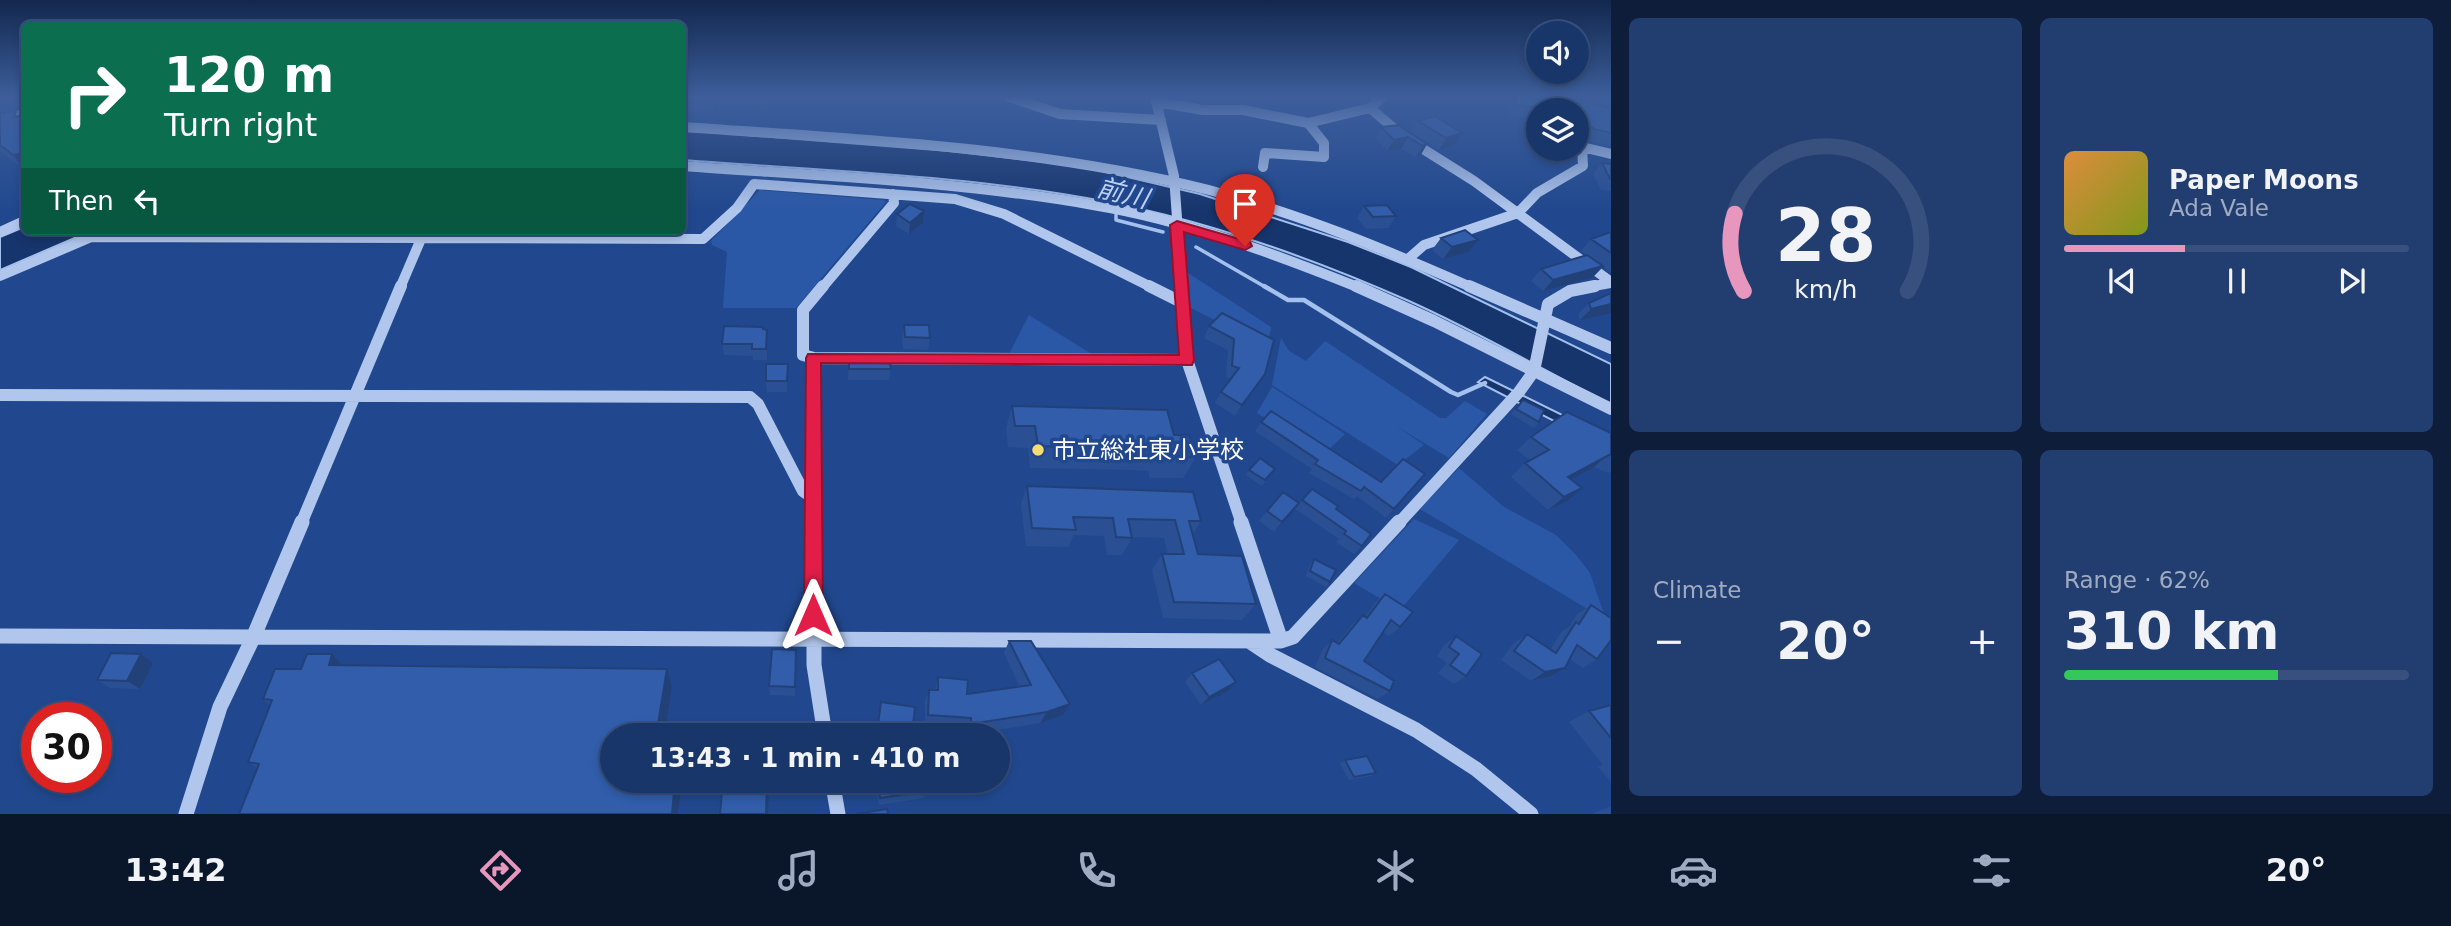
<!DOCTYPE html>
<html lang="en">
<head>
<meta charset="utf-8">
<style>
  :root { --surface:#19366a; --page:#223e70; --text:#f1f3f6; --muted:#9fabc1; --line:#37507e; --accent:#e797bd }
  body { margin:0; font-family:"DejaVu Sans","Noto Sans JP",sans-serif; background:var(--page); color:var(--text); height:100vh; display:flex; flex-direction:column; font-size:26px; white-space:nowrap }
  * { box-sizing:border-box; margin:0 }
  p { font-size:23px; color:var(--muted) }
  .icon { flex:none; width:38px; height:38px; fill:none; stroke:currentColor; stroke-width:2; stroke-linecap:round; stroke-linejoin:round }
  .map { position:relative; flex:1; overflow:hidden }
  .panel { display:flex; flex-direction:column; gap:18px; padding:18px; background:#0e1e3a; width:840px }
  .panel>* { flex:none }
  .banner { position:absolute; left:21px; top:21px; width:665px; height:214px; border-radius:10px; box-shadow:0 4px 10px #0003,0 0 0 2px var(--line); background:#0b6e4f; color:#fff; overflow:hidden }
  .controls { position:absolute; left:1526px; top:21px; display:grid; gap:14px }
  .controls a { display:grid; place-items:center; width:63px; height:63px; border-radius:50%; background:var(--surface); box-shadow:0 4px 10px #0003,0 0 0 2px var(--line); font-size:35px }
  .speed { position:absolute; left:21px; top:702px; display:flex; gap:14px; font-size:35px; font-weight:700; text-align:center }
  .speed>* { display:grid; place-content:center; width:91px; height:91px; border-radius:50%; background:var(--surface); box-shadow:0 4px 10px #0003,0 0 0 2px var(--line); line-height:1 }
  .speed .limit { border:10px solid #d22; background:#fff; color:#111 }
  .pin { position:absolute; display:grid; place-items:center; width:60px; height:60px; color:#fff; margin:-72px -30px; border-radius:50% 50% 50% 0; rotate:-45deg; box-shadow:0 0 7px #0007 }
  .pin .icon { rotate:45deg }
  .me { position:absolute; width:77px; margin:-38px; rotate:0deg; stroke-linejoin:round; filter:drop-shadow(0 0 5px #0008) }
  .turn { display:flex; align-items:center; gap:24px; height:147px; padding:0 28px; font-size:32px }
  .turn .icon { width:91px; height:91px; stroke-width:2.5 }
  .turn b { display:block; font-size:49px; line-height:60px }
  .then { display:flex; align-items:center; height:66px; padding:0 28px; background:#0003; gap:14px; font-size:26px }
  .big { font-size:52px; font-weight:700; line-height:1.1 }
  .panel .widget { flex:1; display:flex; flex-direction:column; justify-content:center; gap:10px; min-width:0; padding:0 24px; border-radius:10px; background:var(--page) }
  .panel .dial { align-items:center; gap:0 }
  .dial svg { height:182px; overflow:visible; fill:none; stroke:var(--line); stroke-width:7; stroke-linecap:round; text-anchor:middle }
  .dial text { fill:var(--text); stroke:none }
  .song { display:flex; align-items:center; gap:21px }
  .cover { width:84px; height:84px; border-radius:10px; background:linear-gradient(135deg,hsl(30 70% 55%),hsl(70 70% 35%)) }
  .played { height:7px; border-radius:4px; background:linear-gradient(90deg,var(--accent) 35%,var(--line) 35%) }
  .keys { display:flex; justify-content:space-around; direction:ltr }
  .heat { display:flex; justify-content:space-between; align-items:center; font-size:38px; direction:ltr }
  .charge { height:10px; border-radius:5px; background:linear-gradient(90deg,#34c759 62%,var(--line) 0) }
  .panel .tiles { flex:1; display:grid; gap:18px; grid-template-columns:repeat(2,1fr) }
  .trip { position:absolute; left:600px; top:723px; width:410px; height:70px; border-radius:35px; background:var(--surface); box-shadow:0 4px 10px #0003,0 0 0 2px var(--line); font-weight:700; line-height:70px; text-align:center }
  .menu { display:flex; height:112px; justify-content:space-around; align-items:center; background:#0a162a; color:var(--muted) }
  .menu .icon { width:49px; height:49px }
  .menu .active { color:var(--accent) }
  .menu b { font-size:32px; color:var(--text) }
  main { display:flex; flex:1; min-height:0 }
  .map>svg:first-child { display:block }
  .green { fill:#2b58a6 }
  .water { fill:#17356d; stroke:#a4c0ed; stroke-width:2 }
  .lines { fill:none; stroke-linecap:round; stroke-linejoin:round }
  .stream-far1 { stroke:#a4c0ed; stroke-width:3.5 }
  .stream { stroke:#a4c0ed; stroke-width:4.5 }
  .minor-far2 { stroke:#b0c6ec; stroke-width:10 }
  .minor-far1 { stroke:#b0c6ec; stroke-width:12 }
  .minor { stroke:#b0c6ec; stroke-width:15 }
  .wall { fill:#2a5093 }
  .shaded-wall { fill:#224178 }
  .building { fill:#315dab; stroke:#224178; stroke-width:2 }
  .route { fill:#e11d48; stroke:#92132f; stroke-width:2 }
  .poi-dot { fill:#f8dc71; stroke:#21488e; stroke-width:2.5 }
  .labels { text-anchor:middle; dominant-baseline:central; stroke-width:7; stroke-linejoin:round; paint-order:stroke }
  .poi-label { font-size:24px; fill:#fff; stroke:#21488e; text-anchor:start }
  .water-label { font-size:26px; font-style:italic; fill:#bcd0f3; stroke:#21488e }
</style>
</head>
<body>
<main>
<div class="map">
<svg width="1611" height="814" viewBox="0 0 1611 814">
  <rect width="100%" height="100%" fill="#21488e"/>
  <path class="green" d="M760,190L883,200L886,202L796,308H723L727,252L712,245L711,241Z
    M1188,273L1271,327L1267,347L1191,308Z
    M1029,315L1093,355L1009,354Z
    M1281,338L1289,351L1306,361L1325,341L1440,418H1446L1465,401L1487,414L1449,458L1396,426L1424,445L1398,465L1272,385Z
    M1272,387L1345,434L1323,455L1257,413Z
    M1459,468L1504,507L1556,535L1576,555L1590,573L1606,620L1420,509Z
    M1414,519L1459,540L1400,610L1354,583Z"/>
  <path class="water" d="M682,130L949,151L1080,166L1200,194L1348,242L1411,267L1611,364V405C1544,370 1478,332 1409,301C1314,259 1211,222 1108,202C969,175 824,171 683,160Z
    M24,227V231H91L0,270V237Z
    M1485,377L1611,439V450L1478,382Z"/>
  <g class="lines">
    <path class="stream-far1" d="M1116,215V220L1163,232
      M1196,247L1267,288"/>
    <path class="stream" d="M1264,286L1288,300H1304L1451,392L1458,395L1485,383"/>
    <path class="minor-far2" d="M1009,97L1060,114L1161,120
      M1155,97L1174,176L1182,288
      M1382,97L1370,108L1404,137L1474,181L1611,282
      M1158,102L1203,110H1243L1308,123L1370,108
      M0,117L24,115
      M682,127C858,139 1037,147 1209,190C1300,214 1387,250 1473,288
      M1582,147L1611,154
      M682,166C819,176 957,181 1093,205C1184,220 1275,254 1360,288
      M1263,167L1265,153L1324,157V143L1308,123
      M0,232L24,221
      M91,237L703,239L737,208L754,184L955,199L1004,214L1153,288
      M1408,259L1424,245L1518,213L1537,193L1583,166L1582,147L1577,142
      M0,276L96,235
      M400,288L421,239
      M822,288L894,203L893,194
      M1583,288L1611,283"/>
    <path class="minor-far1" d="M1149,286L1183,303
      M1182,286L1187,360L1242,524
      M1356,286L1434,321L1611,409
      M1469,286L1611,348
      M814,358L803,355V310L823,286
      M0,395L750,397L758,404L803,491L813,498
      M301,524L401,286
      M814,524V358L1187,360
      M1398,524L1519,392L1534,371L1548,304L1570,291L1595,286"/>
    <path class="minor" d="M814,522V665L825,735
      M1241,522L1281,641
      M0,636L1281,641L1293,637L1399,522
      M1249,641L1270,655L1416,730L1476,769L1531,814
      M832,780L838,814
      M186,814L220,707L253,638L302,522"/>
  </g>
  <path class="wall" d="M682,97H770L768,112L717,108L715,113L683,112Z
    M1320,97H1352L1350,99L1332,105Z
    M1504,97H1535L1547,109L1546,110H1538V119L1509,115Z
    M1553,97H1566L1611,108V147L1586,140L1580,135L1577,126V110H1549L1547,105Z
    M1575,97H1611V106Z
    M0,113L20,116L24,170L0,151Z
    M1418,121L1462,133L1454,145L1439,150L1411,132Z
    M1381,127L1427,144L1420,156L1416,157L1401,149L1387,151L1375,138Z
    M1602,163L1611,164V191L1601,190L1593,174Z
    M1364,206L1396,216L1388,228L1366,229L1357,218Z
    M897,214L923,223L909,234L896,226Z
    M1611,232V273L1603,267L1592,278L1543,291L1531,281L1541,269L1587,255L1581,251L1591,239Z
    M1441,238L1478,240L1469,252L1443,259L1432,250Z
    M1611,293L1580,320L1578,314L1589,303Z
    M1222,313L1258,385L1235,416L1215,403L1221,392L1231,379L1226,377L1228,350L1204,338L1209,326Z
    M904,325L930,338L928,350L903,349L902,336Z
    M763,329L767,330V360H753V356L724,355L722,344Z
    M849,356L891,369L889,380H848Z
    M788,375L787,392H767L766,381Z
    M1523,400L1539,422L1534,428L1511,414Z
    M1012,406L1174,435L1196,457L1183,478H1150L1148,471L1134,470L1030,468L1028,448L1008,447L1006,428Z
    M1261,422L1381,482L1425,474L1386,518L1357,496L1354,499L1309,473L1312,469L1255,431Z
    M1611,433V472L1608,473L1594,467L1571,480L1566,502L1548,510L1511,477L1525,463L1530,460L1517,450L1531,437Z
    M1275,469L1262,486L1246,475L1249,470Z
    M1027,486L1201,521L1193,534L1198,554L1256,604L1242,620L1163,618L1152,570L1162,554H1168L1164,538L1131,537L1132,538L1122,555H1107L1104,536L1074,535L1068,547L1026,546L1021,504Z
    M1312,489L1336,509L1362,546L1354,554L1336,542L1339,539L1295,509L1274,532L1259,521L1267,511L1299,503Z
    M1314,559L1330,582L1326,587L1306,576L1310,564Z
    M1385,594L1400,627L1389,636L1383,632L1364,661L1390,691L1378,699L1315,667L1323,649L1332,640L1337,643L1353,624L1363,615L1365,617L1375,603Z
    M1591,605L1597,659L1583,668L1570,659L1551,676L1531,681L1501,660L1514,643L1527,634L1550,650L1562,631L1570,626L1577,614Z
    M1456,636L1466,676L1454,684L1438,673L1447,663L1437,656L1444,645Z
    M1009,641L1063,715L1040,723L966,735L967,730L925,726V701L929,690H935L938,677L967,694L1020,687L1004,653Z
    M796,650L795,696L770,695L769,686Z
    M332,654L342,665L672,686L666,725L682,780L678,814H239L257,768L248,762L270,705L263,699L301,669Z
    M153,663L140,689L110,688L97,680Z
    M1192,673L1236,682L1228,691L1201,705L1185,682Z
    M881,702L912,735H877Z
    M1611,705V782L1598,767L1603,765L1569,722L1589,711Z
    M1345,760L1376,773L1371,776L1349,780L1340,764Z
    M874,780H925L927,791L924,798L879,805Z
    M1611,806V814H1592Z"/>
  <path class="shaded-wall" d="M715,97L717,108L715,113L714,101Z
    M1336,97H1352L1350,99L1332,105Z
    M1462,133L1454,145L1439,150L1446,138Z
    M1408,137L1401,149L1387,151L1394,140Z
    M1427,144L1420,156L1416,157L1423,146Z
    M24,153V170L13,155Z
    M924,211L923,223L909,234L910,223Z
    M1478,240L1469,252L1443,259L1452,247Z
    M1603,266L1592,278L1543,291L1553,280Z
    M1611,304V313L1580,320L1591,309Z
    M1265,374L1258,385L1235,416L1242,405Z
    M1610,453L1594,467L1553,490L1568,477Z
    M1582,488L1566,502L1548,510L1564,497Z
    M1299,503L1291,514L1274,532L1282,522Z
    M141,654L153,663L140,689L127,681Z
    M332,654L349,672L329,665Z
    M1565,668L1551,676L1531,681L1545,672Z
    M667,669L672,686L665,735L658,724Z
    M1236,682L1228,691L1201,705L1209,697Z
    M1070,704L1063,715L1040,723L1047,712Z
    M675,780H682L678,814H672Z
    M767,780H769L768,814H766Z"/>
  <path class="building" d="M682,97H715L714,101L682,100Z
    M740,97H768V99Z
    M1514,97H1535L1547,109L1517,105Z
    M1556,97H1566L1611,108V133L1594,129L1588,124L1581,104L1557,100Z
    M16,111L14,117L24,115V153L13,155L0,145V113Z
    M1435,116L1462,133L1446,138L1418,121Z
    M1398,125L1427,144L1423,146L1408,137L1394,140L1381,127Z
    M1602,163L1611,164V179H1610Z
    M910,204L924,211L910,223L897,214Z
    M1387,205L1396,216L1373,217L1364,206Z
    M1465,230L1478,240L1452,247L1441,238Z
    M1611,232V253L1591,239Z
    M1587,255L1603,266L1553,280L1541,269Z
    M1611,293V304L1591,309L1589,303Z
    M1222,313L1274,340L1265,374L1242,405L1221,392L1239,368L1232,366L1234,339L1209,326Z
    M904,325H929L930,338L905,337Z
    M724,326L763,327V329L767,330L766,349H752V344H722Z
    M849,356H889L891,369H849Z
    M766,364H788L787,381H766Z
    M1523,400L1544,410L1539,422L1516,409Z
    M1012,406L1167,410L1174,435H1189L1196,457L1161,456L1159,450L1145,449L1038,446L1035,426H1015Z
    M1271,411L1381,482L1403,459L1425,474L1394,509L1364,487L1361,491L1315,464L1318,460L1261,422Z
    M1567,412L1611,433V454L1568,477L1582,488L1564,497L1525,463L1549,450L1531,437Z
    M1260,458L1275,469L1265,480L1249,470Z
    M1027,486L1193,492L1201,521H1189L1198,554L1242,556L1256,604L1174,602L1162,554H1184L1175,520L1128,519L1132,538L1116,537L1113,518L1073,517L1076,530L1032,528Z
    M1312,489L1338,506L1336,509L1371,534L1362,546L1344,534L1346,531L1302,500Z
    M1283,492L1299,503L1282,522L1267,511Z
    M1314,559L1336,570L1330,582L1310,571Z
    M1385,594L1413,612L1400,627L1391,620L1364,661L1394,681L1390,691L1325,658L1332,640L1339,644L1363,615L1367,618Z
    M1591,605L1611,618V640L1597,659L1577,645L1565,668L1545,672L1514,651L1527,634L1556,653L1576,622L1579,624Z
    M1456,636L1482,654L1466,676L1450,665L1459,654L1449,647Z
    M1009,641H1031L1070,704L1047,712L971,724V718L928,715L929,690H938V677L968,680L967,694L1031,685Z
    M772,649L796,650L795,687L769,686Z
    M111,653L141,654L127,681L97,680Z
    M307,654H332L329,665L667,669L658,724L681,726L680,735H612V780H675L672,814H239L259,764L248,762L272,700L263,699L275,669H301Z
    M1219,659L1236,682L1209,697L1192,673Z
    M881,702L915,707L912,735H902L877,732Z
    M1611,705V738L1589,711Z
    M726,732L769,735H725Z
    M1367,756L1376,773L1354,777L1345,760Z
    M723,780H767L766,814H720Z
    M877,780H925L927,791L880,798Z
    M887,809L888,814H856Z"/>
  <linearGradient id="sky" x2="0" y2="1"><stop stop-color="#12284e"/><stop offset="0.46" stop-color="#3d5e9b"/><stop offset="1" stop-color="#3d5e9b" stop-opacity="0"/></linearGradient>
  <rect width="1611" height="211" fill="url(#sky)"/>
  <path class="route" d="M1177,221L1250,242L1252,246L1245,250L1184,232L1194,360L1192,365L821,363L823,615L820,621L813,624L806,621L804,615L806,358L808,354L1179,355L1170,225Z"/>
  <circle class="poi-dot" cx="1038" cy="450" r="7"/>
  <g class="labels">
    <g class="poi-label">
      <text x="1052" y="450">市立総社東小学校</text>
    </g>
    <g class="water-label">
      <text transform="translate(1123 193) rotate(14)">前川</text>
    </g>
  </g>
</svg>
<div class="controls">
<a><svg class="icon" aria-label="sound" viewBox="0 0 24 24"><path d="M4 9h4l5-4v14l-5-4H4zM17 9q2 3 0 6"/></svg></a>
<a><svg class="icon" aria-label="layers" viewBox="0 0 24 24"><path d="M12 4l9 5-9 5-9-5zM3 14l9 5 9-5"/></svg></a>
</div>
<div class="speed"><div class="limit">30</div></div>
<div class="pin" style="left:1245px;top:246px;background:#d93025"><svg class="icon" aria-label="arrive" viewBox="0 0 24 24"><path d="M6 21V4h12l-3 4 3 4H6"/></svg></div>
<svg class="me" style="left:813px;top:615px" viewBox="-20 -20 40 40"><path d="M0-17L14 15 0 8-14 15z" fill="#e11d48" stroke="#fff" stroke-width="4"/></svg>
<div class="trip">13:43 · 1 min · 410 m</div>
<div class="banner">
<div class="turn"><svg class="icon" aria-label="right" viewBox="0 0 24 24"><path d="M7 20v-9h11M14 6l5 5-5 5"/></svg><div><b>120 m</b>Turn right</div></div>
<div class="then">Then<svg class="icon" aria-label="left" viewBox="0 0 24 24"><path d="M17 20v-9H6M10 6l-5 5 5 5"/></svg></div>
</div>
</div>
<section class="panel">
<div class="tiles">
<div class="widget dial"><svg viewBox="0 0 100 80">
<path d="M14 69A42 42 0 1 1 86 69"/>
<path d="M14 69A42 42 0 0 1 10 35" stroke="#e797bd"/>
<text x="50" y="56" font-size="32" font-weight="700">28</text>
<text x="50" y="72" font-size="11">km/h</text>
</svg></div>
<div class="widget">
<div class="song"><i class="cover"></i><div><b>Paper Moons</b><p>Ada Vale</p></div></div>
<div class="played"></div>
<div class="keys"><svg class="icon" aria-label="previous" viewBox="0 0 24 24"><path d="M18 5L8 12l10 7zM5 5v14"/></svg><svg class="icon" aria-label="pause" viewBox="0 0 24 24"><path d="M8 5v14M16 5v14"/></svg><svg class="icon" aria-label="next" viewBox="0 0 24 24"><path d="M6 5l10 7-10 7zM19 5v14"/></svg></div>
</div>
<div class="widget"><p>Climate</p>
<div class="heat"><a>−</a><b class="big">20°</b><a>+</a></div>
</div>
<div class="widget"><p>Range · 62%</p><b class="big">310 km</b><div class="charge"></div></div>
</div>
</section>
</main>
<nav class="menu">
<b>13:42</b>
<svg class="icon active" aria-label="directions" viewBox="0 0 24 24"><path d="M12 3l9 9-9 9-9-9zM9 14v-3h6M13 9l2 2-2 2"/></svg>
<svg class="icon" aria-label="music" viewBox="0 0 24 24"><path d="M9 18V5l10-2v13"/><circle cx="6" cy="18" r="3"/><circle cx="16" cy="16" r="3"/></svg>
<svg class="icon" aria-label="phone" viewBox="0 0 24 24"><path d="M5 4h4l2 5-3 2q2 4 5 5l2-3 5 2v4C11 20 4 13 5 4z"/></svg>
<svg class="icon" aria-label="climate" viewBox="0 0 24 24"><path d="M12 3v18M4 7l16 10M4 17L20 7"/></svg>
<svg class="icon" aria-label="car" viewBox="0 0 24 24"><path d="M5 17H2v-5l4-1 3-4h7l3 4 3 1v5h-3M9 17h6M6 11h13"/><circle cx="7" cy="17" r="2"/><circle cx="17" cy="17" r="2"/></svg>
<svg class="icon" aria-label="filters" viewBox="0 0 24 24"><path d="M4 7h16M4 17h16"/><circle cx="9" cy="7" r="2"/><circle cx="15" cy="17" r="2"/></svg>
<b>20°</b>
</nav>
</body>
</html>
